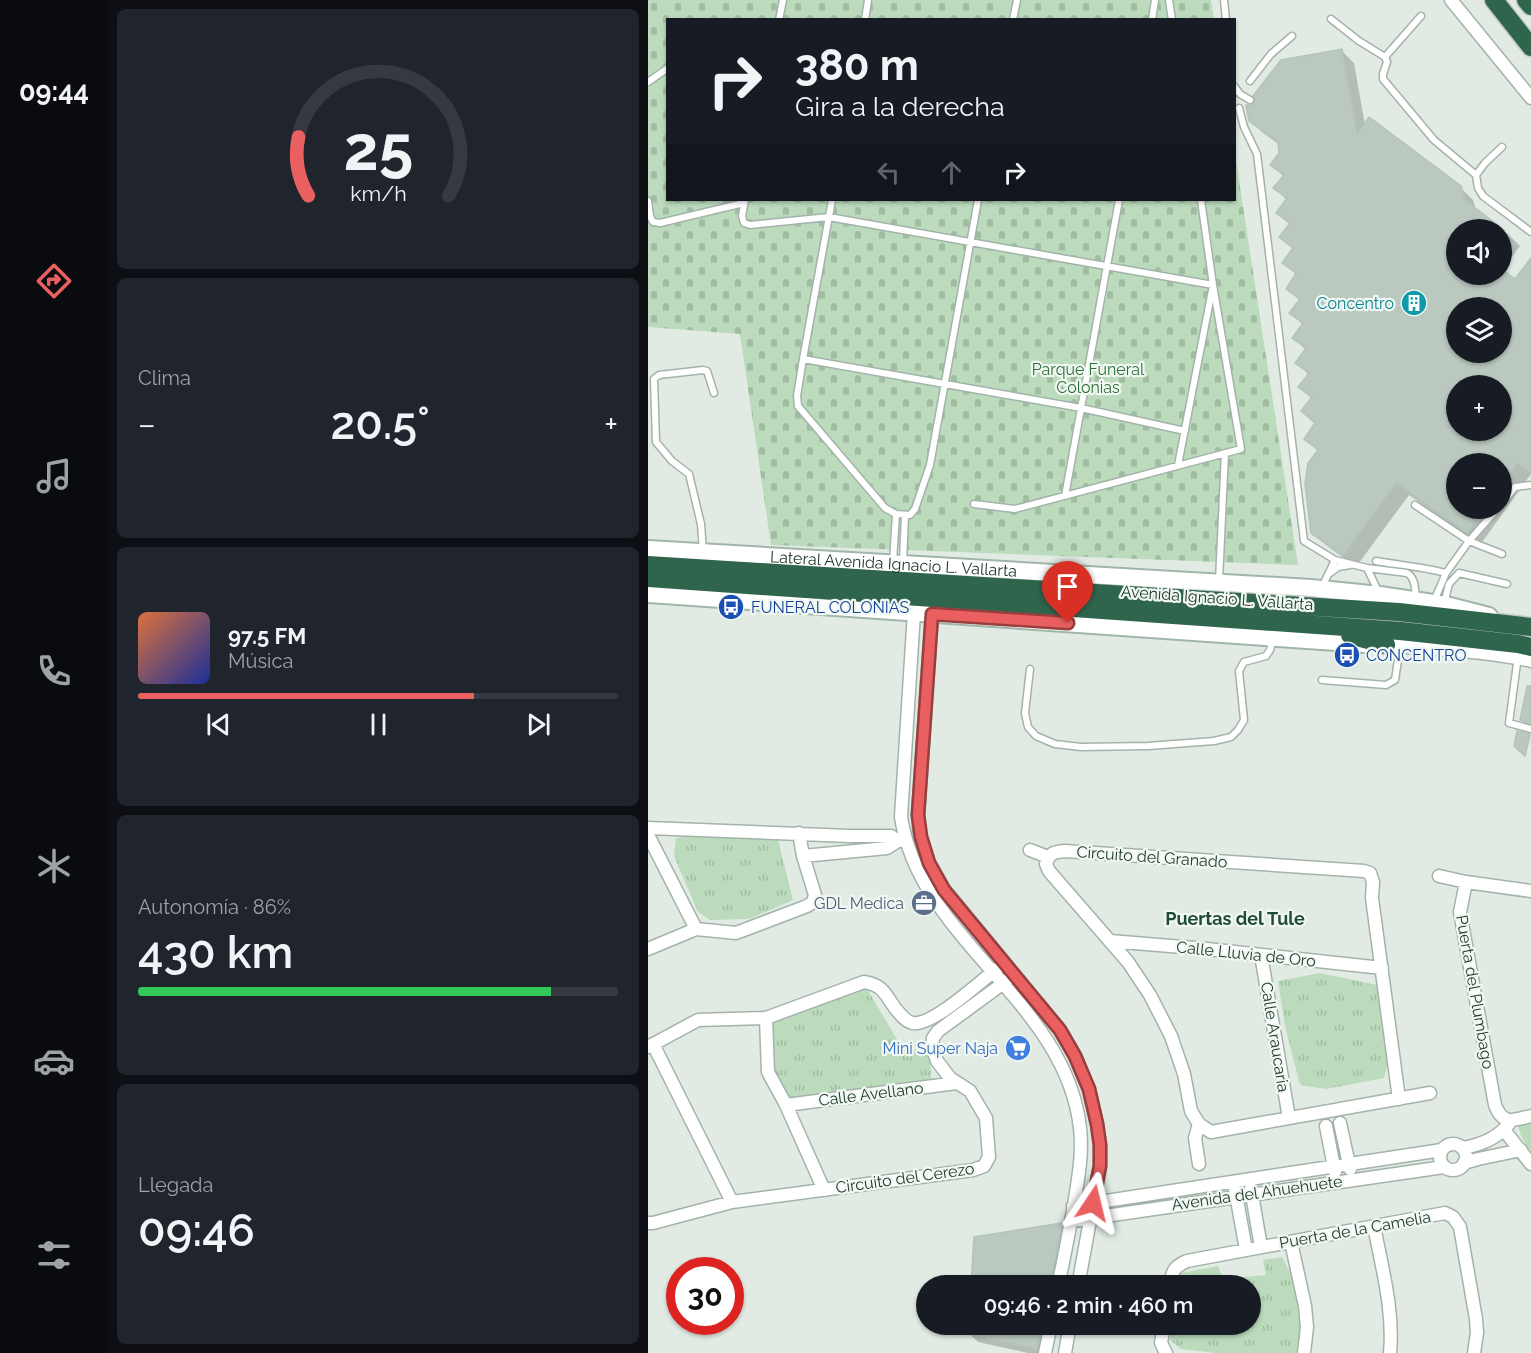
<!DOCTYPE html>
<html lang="es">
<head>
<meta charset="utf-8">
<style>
  :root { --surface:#171b24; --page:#20242c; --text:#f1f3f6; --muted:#9ea1a6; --line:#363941; --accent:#ea6060 }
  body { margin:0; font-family:Raleway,sans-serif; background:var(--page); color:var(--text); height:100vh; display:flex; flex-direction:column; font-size:22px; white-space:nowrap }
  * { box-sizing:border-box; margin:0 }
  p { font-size:20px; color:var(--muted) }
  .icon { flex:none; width:33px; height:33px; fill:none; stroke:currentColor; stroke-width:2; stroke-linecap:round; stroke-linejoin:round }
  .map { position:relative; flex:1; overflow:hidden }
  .drawer { display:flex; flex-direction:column; gap:9px; padding:9px; background:#0d0f14; width:540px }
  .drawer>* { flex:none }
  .hud { position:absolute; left:18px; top:18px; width:570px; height:183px; border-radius:0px; box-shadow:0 2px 4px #0004; background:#171b24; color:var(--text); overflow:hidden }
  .fabs { position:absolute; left:798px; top:219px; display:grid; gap:12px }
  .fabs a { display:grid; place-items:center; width:66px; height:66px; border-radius:50%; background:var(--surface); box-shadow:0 2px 4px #0004; font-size:30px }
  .speed { position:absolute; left:18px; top:1257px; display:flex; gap:12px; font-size:30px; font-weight:700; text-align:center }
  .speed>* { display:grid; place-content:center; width:78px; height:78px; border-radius:50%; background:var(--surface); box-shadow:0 2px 4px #0004; line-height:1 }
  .speed .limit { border:9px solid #d22; background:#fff; color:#111 }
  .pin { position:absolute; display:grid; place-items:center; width:51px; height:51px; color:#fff; margin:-62px -26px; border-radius:50% 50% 50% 0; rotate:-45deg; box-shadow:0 0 6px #0007 }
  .pin .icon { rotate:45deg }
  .me { position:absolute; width:66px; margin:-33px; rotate:10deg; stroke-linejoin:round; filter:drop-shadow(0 0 4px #0008) }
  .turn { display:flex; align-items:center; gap:21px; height:126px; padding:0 30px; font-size:27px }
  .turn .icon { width:78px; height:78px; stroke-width:2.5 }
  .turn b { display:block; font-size:42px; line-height:51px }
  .lanes { display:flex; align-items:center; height:57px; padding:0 30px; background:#0003; justify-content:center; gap:30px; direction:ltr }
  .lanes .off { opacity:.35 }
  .big { font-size:45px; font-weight:600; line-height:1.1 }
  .drawer .card { flex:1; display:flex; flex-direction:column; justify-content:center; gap:9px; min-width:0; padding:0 21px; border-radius:9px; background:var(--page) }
  .drawer .dial { align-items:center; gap:0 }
  .dial svg { height:156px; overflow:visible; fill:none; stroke:var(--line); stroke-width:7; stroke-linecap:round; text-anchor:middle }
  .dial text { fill:var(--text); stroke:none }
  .song { display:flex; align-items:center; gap:18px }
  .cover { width:72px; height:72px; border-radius:9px; background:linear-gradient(135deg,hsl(20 70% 55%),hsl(230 70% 35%)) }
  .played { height:6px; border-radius:3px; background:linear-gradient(90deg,var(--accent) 70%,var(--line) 70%) }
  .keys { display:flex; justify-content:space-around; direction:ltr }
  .heat { display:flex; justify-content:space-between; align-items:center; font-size:33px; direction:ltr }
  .charge { height:9px; border-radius:4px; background:linear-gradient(90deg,#34c759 86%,var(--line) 0) }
  .trip { position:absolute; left:268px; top:1275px; width:345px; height:60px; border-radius:30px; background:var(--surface); box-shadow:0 2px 4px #0004; font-weight:600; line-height:60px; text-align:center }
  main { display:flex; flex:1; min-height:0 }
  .dock { display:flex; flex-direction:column; width:108px; justify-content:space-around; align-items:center; background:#090b0e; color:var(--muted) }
  .dock .icon { width:42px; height:42px }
  .dock .active { color:var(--accent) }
  .dock b { font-size:27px; color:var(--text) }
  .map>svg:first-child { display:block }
  .cemetery { fill:url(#cemetery-stones) }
  .park { fill:url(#park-tufts) }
  .shadow { fill:#0003; fill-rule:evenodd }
  .building { fill:#bac8bf; stroke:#b4c4b9; stroke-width:1.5; fill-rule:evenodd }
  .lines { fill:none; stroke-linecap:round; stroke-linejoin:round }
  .lane-casing { stroke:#a4b3aa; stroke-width:9 }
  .street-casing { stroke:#a4b3aa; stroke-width:15 }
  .secondary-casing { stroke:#a0b6a9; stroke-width:20 }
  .highway-casing { stroke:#c1c8c4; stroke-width:21 }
  .lane { stroke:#fff; stroke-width:6 }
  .street { stroke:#fff; stroke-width:12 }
  .secondary { stroke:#fff; stroke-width:16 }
  .highway { stroke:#30654d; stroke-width:18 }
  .route-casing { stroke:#983e3e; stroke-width:15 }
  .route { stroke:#ea6060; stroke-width:10 }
  .labels { text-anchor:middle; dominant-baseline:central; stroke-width:4.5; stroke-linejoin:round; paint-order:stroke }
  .culture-label { font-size:16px; fill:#0d838f; stroke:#f1f8f3; text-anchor:end }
  .park-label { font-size:16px; fill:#2f6f38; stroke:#f1f8f3 }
  .street-label { font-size:16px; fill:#223b2e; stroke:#f1f8f3 }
  .transit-label { font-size:16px; fill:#164399; stroke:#f1f8f3; text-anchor:start }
  .service-label { font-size:16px; fill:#4e5e75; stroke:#f1f8f3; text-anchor:end }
  .shop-label { font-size:16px; fill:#366cbe; stroke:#f1f8f3; text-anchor:end }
  .neighbourhood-label { font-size:18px; font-weight:bold; fill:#1f4c36; stroke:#f1f8f3 }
</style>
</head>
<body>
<main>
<nav class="dock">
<b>09:44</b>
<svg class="icon active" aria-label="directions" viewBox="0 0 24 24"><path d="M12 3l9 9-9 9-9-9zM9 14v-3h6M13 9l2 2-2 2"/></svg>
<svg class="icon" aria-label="music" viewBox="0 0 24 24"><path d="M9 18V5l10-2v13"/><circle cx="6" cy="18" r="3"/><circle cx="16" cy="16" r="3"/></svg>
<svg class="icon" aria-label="phone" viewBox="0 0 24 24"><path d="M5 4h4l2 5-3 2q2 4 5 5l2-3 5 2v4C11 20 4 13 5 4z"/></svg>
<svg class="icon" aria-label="climate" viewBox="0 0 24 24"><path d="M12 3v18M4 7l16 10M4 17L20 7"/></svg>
<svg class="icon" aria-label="car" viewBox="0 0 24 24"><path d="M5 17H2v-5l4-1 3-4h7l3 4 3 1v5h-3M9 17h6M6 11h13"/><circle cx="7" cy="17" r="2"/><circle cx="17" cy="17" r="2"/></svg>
<svg class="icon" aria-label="filters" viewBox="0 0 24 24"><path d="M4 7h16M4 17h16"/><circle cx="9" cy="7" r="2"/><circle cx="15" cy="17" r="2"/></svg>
</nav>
<section class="drawer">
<div class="card dial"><svg viewBox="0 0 100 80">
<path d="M14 69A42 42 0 1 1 86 69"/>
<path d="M14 69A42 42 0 0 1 9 39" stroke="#ea6060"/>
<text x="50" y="56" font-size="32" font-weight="700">25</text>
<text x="50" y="72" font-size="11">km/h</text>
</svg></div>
<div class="card"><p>Clima</p>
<div class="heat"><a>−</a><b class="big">20.5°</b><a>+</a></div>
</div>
<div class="card">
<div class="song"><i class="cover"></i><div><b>97.5 FM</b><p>Música</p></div></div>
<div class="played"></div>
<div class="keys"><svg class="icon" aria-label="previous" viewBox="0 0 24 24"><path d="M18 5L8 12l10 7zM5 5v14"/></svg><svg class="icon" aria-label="pause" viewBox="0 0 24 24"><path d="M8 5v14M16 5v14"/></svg><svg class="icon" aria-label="next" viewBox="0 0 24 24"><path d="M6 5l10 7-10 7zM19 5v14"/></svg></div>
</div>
<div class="card"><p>Autonomía · 86%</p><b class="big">430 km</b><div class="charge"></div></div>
<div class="card"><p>Llegada</p><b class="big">09:46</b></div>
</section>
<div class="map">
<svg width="883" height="1353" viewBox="0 0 883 1353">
  <defs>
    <pattern id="cemetery-stones" width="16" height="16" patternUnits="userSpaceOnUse" patternTransform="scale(1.5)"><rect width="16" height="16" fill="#bbdbbc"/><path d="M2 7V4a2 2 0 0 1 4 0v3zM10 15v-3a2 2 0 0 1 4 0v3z" fill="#a0bda2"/></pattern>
    <pattern id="park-tufts" width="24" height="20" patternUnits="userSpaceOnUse" patternTransform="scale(1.5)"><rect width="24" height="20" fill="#bbdbbc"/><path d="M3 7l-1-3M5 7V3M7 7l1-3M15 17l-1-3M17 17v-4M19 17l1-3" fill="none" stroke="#a0bda2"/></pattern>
  </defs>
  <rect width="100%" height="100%" fill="#e1ebe4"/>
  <path class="cemetery" d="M0,0H563L566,19L20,20V200H586L587,154L650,565L123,545L92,334L0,327Z"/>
  <path class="park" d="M44,836L130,840L145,900L101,919L62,920L50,912L26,856L28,838Z
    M672,973L729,985L741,1058L736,1078L678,1089L652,1085L637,1026L630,981Z
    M218,987L254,1048L281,1051L284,1084L140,1102L125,1073L121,1020Z
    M883,1119V1153L874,1138L870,1127L879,1120Z
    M634,1257L652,1292L651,1353H568L533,1349L522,1340L524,1325L603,1324V1286L528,1285L529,1274L570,1266L575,1279L618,1275L615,1260Z"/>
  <path class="shadow" d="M694,51L706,63L717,125L812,187L825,200L828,210L860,234L872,246L854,271L867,281L883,260V474L832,545L761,495L708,567L678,545L665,532L671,451L658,439L668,424L655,411L664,399L652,387L661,375L649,363L658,350L646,338L655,325L643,313L652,301L640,289L649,275L636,262L646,249L633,237L642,225L630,213L639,200L627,188L636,177L624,165L633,154L632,145L615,133L602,120L603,107ZM808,230H854V274H808ZM808,308H854V352H808ZM808,386H854V430H808ZM808,464H854V508H808Z
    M881,735L882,737L878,755L868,745Z
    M414,1225L422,1233L411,1286H325L328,1239Z
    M323,1324H407L398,1353H380L330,1342L322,1334Z"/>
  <path class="building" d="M694,49L709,134L721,117L813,186L817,200L856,230H808V274H854V269L867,279L883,258V472L870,463L854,485V464H808V508H837L819,533L748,483L695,556L663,533L657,484L660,463L670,450L656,439L667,423L653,411L664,397L650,387L661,373L647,363L658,348L644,338L655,323L641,313L652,299L638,289L648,273L634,263L645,248L631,237L642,223L628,213L639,198L625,188L636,175L622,165L631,153L630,142L601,121L598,105H602L606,103L607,100L605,96L633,60ZM808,308H854V352H808ZM808,386H854V430H808Z
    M879,686H883V724L872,720Z
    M869,731L882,734L877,756L866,746Z
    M414,1223L402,1286H323L326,1237Z
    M321,1324H394L389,1349L320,1334Z"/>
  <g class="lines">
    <g class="lane-casing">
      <path id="lane" d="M521,0L524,20
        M576,0L578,20
        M683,19L711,41L737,57
        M131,20L135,0
        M217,20L220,0
        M365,20L369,0
        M504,20L507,0
        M737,57L739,62L735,74V79L786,140L828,175L830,188L835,196L883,232
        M737,57L773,16
        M602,81L623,54L644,36
        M0,82L20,68
        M586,86L592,94L602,100
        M591,108L596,127L609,154L656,541L687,560L719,568L731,593
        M828,175L837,163L854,147
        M97,200L94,216L96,223L102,225L181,217L565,285L530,465
        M184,200L155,359L149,396L150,406L237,508L248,514L262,515L267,509L282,465L330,200
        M0,201L2,216L5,222L12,223L96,203
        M155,359L433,408L537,431
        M417,496L471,200
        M326,504L367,509L593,449L565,285L553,200
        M854,504L867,487L883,485
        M767,505L821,541L854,554
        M55,552L53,524L41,474L24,461L8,442L6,379L11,375L55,370L59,371L66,393
        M245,561L248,514
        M728,561C752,565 775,567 798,573
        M255,562L257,515
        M719,568L759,573C768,578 767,591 768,600
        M682,573L690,567L702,565
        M571,581L577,453
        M674,587L687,560
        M786,601L798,573L821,541L850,508
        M796,604L801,584L811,573L859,584
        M870,656L861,723L883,729
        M382,669L377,713L380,727L388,736L407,744L433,747L500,746L566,741L583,737L590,730L596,720L591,671L596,662L618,656L622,650L625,638
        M674,680L738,685L747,680L752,646"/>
    </g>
    <g class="street-casing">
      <path id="street" d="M803,0L883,98
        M266,612L253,817C272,941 418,1001 432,1128C435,1155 430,1179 426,1205C421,1232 416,1259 410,1286
        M284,613L270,815L272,837L281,863L296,889L412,1030L427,1056L441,1090L449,1124L452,1145V1166L430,1286
        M738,645C786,650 836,650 883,661
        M0,828L201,836H243L250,841
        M0,835L48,929
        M382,850L400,857
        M155,856L239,848L250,841L257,840
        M791,876L818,882L883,891
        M818,882L812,912L847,1105C855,1126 865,1120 883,1116
        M462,941L559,949L734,968
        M0,949L48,929L88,933L159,906L165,902L167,895L155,856L151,833
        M613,955L641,1118
        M118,1018L120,1072L138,1105L176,1190
        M5,1044L84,1202
        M0,1047L50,1020L118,1018L216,982C235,985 237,994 247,1008C252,1014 257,1021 264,1023C284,1027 332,981 349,969
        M751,1099L724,898L725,882L722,873L716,871L417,851C406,852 401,853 398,864L401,871L480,962L502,995L523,1036L536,1074L543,1111L551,1124L563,1132L782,1093
        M138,1105L309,1083
        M692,1123L702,1169
        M551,1124L547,1138L551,1164
        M678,1126L687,1172
        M856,1130L883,1164
        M792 1157a13 13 0 1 1 26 0a13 13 0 1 1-26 0Z
        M814,1148C834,1145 851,1138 863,1121
        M816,1163L830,1159L873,1150
        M587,1189L598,1250
        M603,1189L613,1247
        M425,1206L794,1150
        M423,1221L796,1167
        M0,1223H5L84,1202L325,1170L336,1166L341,1157L338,1118L322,1091L302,1078L289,1061L284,1047L285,1038L290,1031L361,979
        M726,1226C734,1268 746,1311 742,1353
        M643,1242L657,1306L659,1327L656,1353
        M522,1286C524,1272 525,1267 539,1261L797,1213L805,1217L812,1227L828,1319L829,1333L826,1353
        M516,1324L513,1343L518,1353
        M397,1353L403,1324
        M417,1353L422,1324"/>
    </g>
    <g class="secondary-casing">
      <g id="secondary">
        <path id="s1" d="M0,549L663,588L732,595L798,605L841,616"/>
        <path d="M0,594L717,644"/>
      </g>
    </g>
    <g class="highway-casing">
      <path id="highway" d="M846,0L883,47
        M878,0L883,6
        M0,565L751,612L883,627
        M0,578L753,631L870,644L883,647
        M702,635L738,645"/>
    </g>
    <use href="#lane" class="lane"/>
    <use href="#street" class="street"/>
    <use href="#secondary" class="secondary"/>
    <use href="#highway" class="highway"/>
  </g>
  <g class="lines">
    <g class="route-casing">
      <path id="route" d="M420,623L284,614L270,815L273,837L281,863L296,890L412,1030L427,1056L441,1089L449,1124L452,1145V1166L445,1203"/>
    </g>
    <use href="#route" class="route"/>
  </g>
  <defs>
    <g id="building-disc" transform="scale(1.35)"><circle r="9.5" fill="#0f9aa8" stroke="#f1f8f3"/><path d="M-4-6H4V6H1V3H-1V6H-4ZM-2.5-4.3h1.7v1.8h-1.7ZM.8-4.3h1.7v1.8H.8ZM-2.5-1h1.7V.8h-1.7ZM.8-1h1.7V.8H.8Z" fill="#fff"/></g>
    <g id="bus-disc" transform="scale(1.35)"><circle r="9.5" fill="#1a4fb4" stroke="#f1f8f3"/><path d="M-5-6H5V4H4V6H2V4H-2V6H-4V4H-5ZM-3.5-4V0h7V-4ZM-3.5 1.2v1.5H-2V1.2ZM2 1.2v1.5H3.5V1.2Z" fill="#fff"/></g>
    <g id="office-disc" transform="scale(1.35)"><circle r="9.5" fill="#5c6f8a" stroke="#f1f8f3"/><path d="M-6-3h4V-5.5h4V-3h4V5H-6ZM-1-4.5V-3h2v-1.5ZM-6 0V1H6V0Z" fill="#fff"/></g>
    <g id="supermarket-disc" transform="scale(1.35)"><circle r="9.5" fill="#3f7fe0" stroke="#f1f8f3"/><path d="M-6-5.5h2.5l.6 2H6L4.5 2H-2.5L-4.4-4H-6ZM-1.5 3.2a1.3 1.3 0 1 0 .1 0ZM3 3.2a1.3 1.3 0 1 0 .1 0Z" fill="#fff"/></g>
  </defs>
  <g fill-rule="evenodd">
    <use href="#building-disc" x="766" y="303"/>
    <use href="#bus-disc" x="83" y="607"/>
    <use href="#bus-disc" x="699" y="655"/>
    <use href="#office-disc" x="276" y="903"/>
    <use href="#supermarket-disc" x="370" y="1048"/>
  </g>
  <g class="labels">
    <g class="culture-label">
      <text x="746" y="303">Concentro</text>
    </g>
    <g class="park-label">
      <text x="440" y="369">Parque Funeral<tspan x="440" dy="18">Colonias</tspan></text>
    </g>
    <g class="street-label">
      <text stroke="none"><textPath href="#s1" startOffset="246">Lateral Avenida Ignacio L. Vallarta</textPath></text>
      <text transform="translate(569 598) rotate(4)">Avenida Ignacio L. Vallarta</text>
      <text transform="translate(504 857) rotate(4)">Circuito del Granado</text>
      <text transform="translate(598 954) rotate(6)">Calle Lluvia de Oro</text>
      <text transform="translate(827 992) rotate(80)">Puerta del Plumbago</text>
      <text transform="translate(627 1037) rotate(81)">Calle Araucaria</text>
      <text transform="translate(223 1094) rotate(-7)">Calle Avellano</text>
      <text transform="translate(257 1178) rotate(-8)">Circuito del Cerezo</text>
      <text transform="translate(609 1193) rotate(-8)">Avenida del Ahuehuete</text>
      <text transform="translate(707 1230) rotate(-10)">Puerta de la Camelia</text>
    </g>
    <g class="transit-label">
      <text x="103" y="607">FUNERAL COLONIAS</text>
      <text x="718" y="655">CONCENTRO</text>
    </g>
    <g class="service-label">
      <text x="256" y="903">GDL Medica</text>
    </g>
    <g class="shop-label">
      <text x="350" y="1048">Mini Super Naja</text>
    </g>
    <g class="neighbourhood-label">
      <text x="587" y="918">Puertas del Tule</text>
    </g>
  </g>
</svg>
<div class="fabs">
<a><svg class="icon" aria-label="sound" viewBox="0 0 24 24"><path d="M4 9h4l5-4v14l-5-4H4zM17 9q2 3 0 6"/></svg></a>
<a><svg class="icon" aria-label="layers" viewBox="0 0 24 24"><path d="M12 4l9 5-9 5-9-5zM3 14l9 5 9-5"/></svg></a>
<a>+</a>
<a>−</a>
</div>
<div class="speed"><div class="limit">30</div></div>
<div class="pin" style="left:420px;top:623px;background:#d93025"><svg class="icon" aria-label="arrive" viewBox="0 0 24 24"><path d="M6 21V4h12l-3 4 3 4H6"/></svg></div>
<svg class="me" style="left:445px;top:1203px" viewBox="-20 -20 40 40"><path d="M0-17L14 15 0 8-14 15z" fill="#ea6060" stroke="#fff" stroke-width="4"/></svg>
<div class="trip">09:46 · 2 min · 460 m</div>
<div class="hud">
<div class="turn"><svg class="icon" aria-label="right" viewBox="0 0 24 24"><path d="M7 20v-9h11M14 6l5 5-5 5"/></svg><div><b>380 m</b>Gira a la derecha</div></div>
<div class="lanes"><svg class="icon off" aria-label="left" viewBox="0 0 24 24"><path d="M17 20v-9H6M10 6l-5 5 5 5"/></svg><svg class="icon off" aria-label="ahead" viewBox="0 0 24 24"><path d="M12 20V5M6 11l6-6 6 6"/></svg><svg class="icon" aria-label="right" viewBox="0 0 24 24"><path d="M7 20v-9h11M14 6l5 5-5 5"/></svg></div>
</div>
</div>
</main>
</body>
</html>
